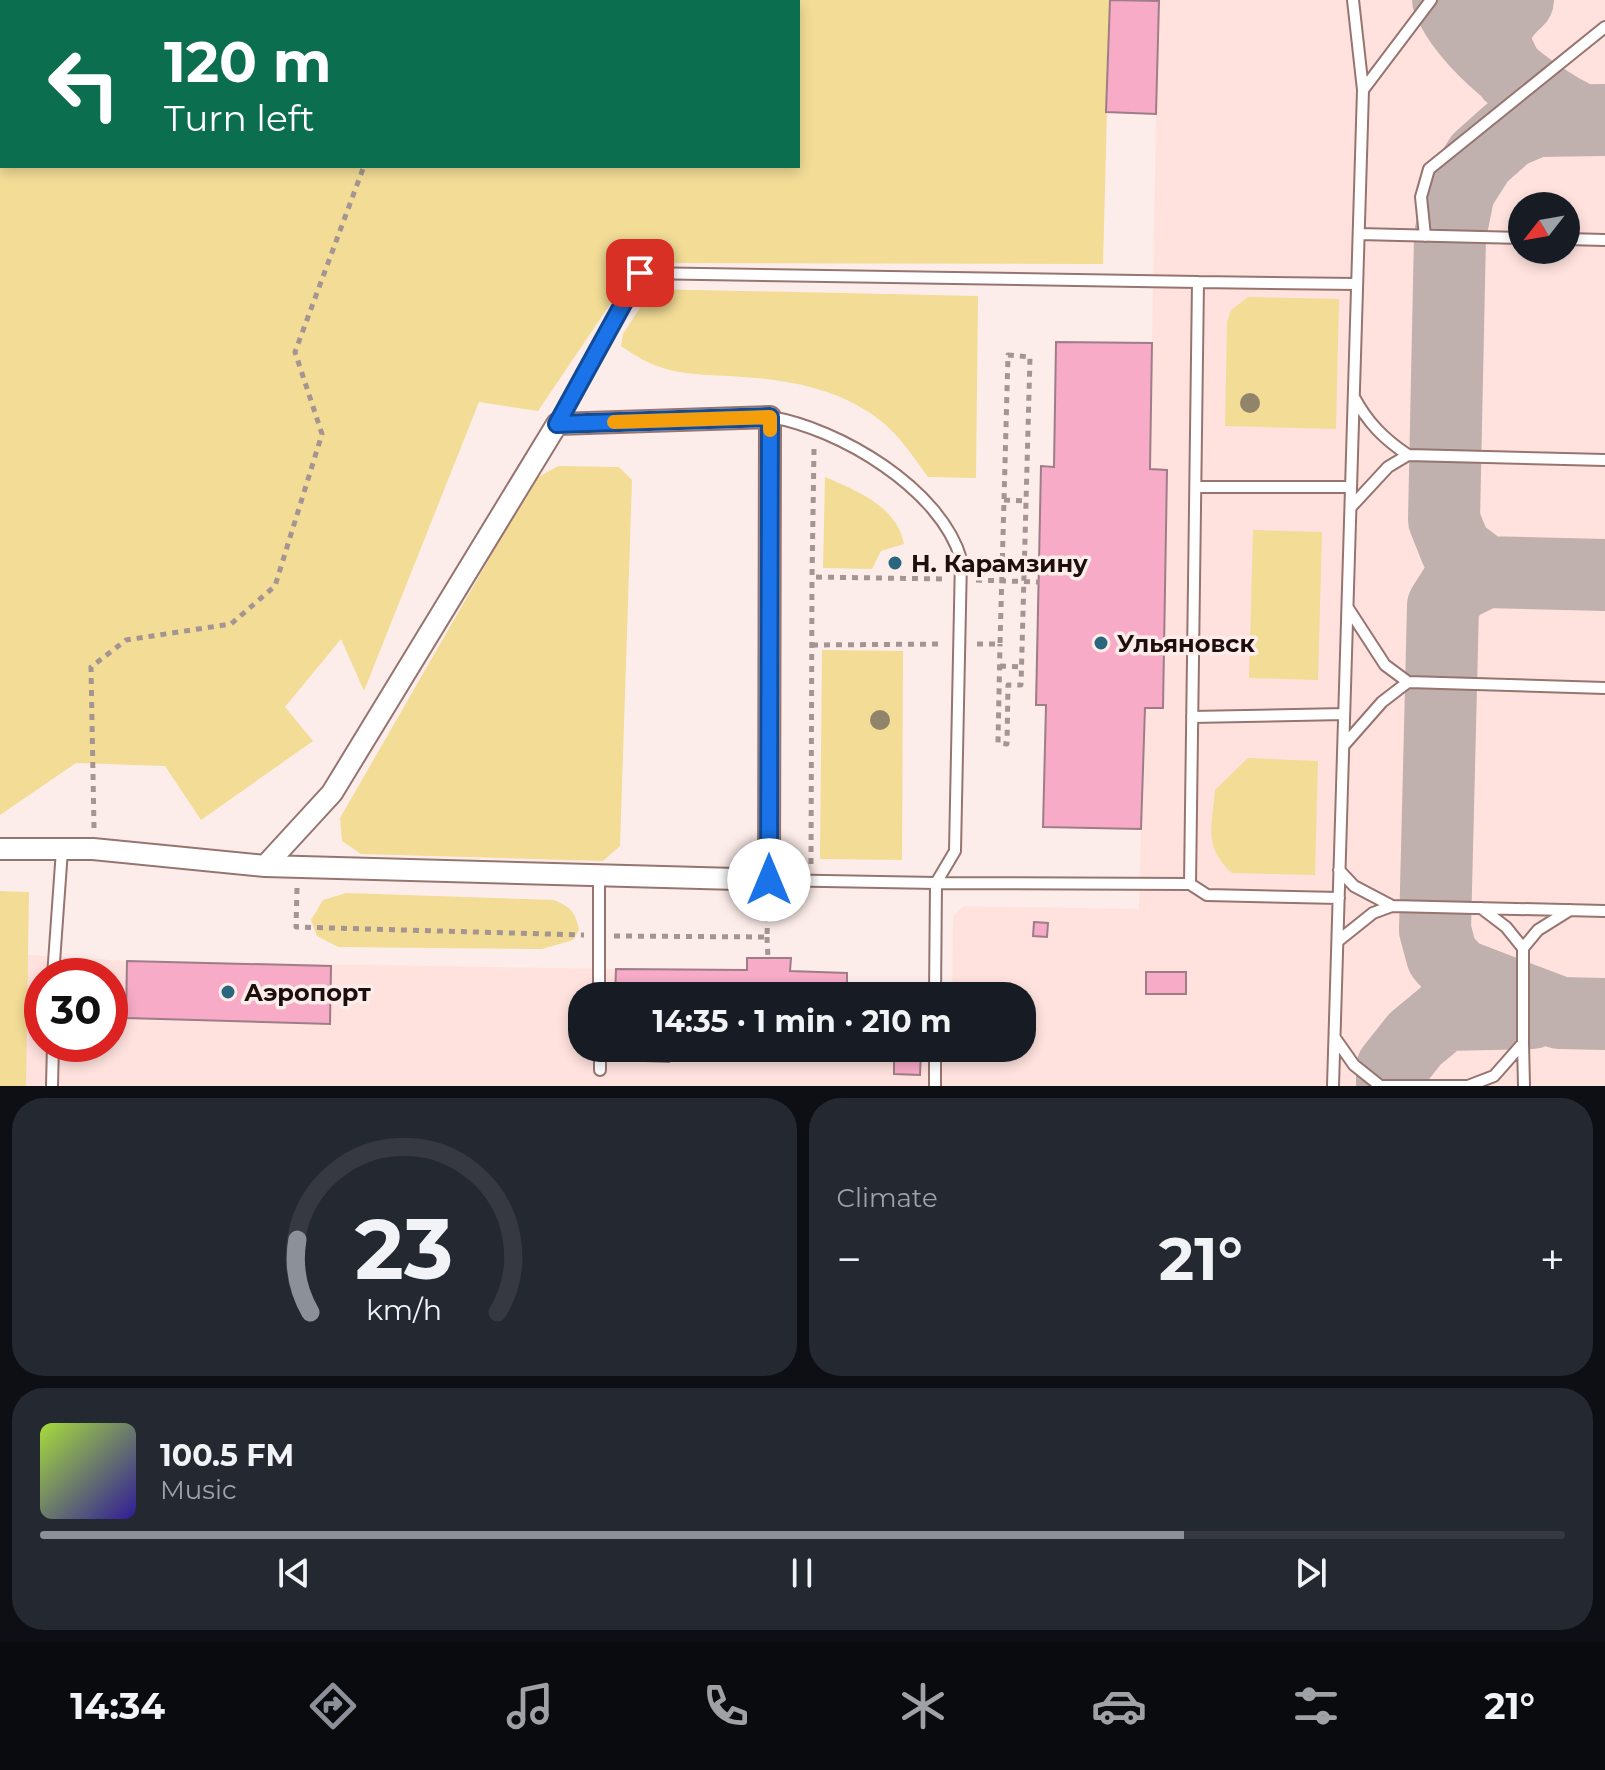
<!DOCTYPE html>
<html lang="en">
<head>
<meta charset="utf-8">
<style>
  :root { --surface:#171b24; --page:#242831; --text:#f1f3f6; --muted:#9ea1a6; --line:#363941; --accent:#8c9099 }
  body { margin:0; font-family:Montserrat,sans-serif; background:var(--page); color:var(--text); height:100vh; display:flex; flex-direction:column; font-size:30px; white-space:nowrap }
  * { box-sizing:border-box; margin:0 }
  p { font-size:26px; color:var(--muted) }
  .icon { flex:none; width:44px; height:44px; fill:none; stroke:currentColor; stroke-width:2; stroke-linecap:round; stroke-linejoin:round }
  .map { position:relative; height:1086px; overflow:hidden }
  .side { display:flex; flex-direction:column; gap:12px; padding:12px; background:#0d0f14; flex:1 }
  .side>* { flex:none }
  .banner { position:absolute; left:0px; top:0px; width:800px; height:168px; box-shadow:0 4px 12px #0003; background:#0b6e4f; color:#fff; overflow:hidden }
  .needle { width:52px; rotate:239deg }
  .tools { position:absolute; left:1508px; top:192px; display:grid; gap:16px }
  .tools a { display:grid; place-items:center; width:72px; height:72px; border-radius:50%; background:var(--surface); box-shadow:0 4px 12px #0003; font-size:40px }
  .speed { position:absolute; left:24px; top:958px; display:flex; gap:16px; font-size:40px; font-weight:700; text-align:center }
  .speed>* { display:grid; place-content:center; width:104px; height:104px; border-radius:50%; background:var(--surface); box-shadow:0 4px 12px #0003; line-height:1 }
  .speed .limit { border:12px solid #d22; background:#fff; color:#111 }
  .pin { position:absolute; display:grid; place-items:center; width:68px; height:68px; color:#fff; margin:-34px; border-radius:16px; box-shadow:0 4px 12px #0006 }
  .me { position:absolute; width:88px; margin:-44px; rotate:0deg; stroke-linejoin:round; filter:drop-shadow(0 0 6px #0008) }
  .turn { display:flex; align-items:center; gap:28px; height:168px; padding:0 32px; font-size:36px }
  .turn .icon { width:104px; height:104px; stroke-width:2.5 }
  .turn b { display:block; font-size:56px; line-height:68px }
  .big { font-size:60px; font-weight:700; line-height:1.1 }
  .side .widget { flex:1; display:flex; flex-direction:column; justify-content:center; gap:12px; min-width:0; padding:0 28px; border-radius:32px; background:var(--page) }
  .side .dial { align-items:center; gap:0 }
  .dial svg { height:208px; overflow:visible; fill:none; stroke:var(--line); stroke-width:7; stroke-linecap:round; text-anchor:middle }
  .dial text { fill:var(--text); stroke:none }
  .song { display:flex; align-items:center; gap:24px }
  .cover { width:96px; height:96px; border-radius:12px; background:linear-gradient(135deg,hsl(80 70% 55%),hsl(250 70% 35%)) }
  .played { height:8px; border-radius:4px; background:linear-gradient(90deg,var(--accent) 75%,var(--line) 75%) }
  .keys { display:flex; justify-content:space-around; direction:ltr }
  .heat { display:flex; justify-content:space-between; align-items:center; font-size:44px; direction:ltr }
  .side .tiles { flex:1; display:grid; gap:12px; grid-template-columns:1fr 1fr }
  .widget:last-child { grid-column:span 2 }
  .trip { position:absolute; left:568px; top:982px; width:468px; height:80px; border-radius:32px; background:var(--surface); box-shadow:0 4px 12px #0003; font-weight:700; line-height:80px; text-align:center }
  .menu { display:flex; height:128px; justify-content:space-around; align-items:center; background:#090b0e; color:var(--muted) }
  .menu .icon { width:56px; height:56px }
  .menu .on { color:var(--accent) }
  .menu b { font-size:36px; color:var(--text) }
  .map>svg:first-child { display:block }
  .built { fill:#ffe2de; fill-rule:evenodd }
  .green { fill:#f2dc96; fill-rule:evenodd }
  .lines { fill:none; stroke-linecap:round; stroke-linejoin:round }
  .taxiway { stroke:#c0b0ae; stroke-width:72 }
  .building { fill:#f7abc6; stroke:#9e7d88; stroke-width:2 }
  .lane-casing { stroke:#96746f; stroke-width:14 }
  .street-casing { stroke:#96746f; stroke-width:24 }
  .path { stroke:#a49592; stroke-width:5; stroke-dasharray:6 6; stroke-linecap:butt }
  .lane { stroke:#fff; stroke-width:10 }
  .street { stroke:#fff; stroke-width:20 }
  .tree { fill:#91846b }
  .route-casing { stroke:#114b97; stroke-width:20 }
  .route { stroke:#1a73e8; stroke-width:14 }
  .slow { stroke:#f59e0b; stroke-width:14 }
  .poi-dot { fill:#2a677e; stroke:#fdedea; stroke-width:3 }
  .labels { text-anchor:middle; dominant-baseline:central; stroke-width:7; stroke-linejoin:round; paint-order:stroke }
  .poi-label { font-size:24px; font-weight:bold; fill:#1c0f0d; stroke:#fdedea; text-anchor:start }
</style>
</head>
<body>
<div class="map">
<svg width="1605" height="1086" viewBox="0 0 1605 1086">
  <rect width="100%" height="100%" fill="#fdedea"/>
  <path class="built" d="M1110,0H1605V1086H0V953L127,961L616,969L746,970L747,958H791V971L847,973V996H582V1048H845V1052L886,1054L921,1048V1054L951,1055L952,1048H1022V996H952L953,916L964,906L1139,909L1141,830L1043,827L1046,706L1036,705L1041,467L1054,466L1056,342L1152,343L1156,115L1106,112ZM1522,206H1566V250H1522ZM42,976H110V1044H42Z"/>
  <path class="green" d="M0,0H1110L1103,264L638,263L538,411L479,402L364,691L341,639L285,707L313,741L201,820L165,766L76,763L0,815ZM2,2H798V166H2Z
    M652,289L978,296L976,478L928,477C914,458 900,436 881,421C842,390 791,380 743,377C691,373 665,378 621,346L623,334Z
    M1248,297L1339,299L1336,429L1225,426L1227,322L1231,310Z
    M558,466L619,467L632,480L620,846L603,861L361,854L342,841L340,818L535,479Z
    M825,477C857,491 897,506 904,544L881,551L872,569L823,568Z
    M1253,530L1322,532L1318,680L1249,678Z
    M822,650L903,651L902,860L820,859Z
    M1248,758L1318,761L1315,875L1232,873C1203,847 1212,826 1215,790Z
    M0,891L29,892L26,1086H0Z
    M346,893L554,900C570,907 576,912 579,930L573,940L542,949L338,947L317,936L311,920L323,900Z"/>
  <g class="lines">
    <path class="taxiway" d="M1448,0C1467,46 1535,97 1579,119
      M1511,76C1492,44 1487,28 1518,0
      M1605,120L1536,121L1508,133L1480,158L1459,191L1450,236L1444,520L1456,550L1485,572L1605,575
      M1485,572L1455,587L1443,606L1435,930L1442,956L1458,974L1560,1013L1605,1014
      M1392,1086V1068L1415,1039L1444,1015L1532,1013"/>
  </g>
  <path class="building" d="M1110,0L1159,1L1156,114L1106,112Z
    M1056,342L1152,343L1150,469L1167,470L1163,708H1145L1141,829L1043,827L1046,705H1036L1041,466L1054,467Z
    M1034,922L1048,923L1047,937L1033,936Z
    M747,958H791L790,971L847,973V996H615L616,969L747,970Z
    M127,961L331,966L330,1024L126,1018Z
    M1146,972H1186V994H1146Z
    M647,1048H669V1062L646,1061Z
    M886,1048H921L920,1075L894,1074V1055L886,1054Z"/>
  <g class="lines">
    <g class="lane-casing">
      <path id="lane" d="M1363,90L1431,0
        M1359,234L1522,238
        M1425,236L1421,197L1429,169L1605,27
        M1566,239L1605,240
        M1198,282L1357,284
        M1354,397C1368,423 1384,439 1408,455L1605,460
        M557,424L640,273L1198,282L1190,884L936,883L935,996
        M1196,487H1351
        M1351,507L1388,467L1408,455
        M1348,608L1385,665L1408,682
        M1192,717L1344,714
        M1345,744L1382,702L1408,682L1605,688
        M1339,870L1354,886L1392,906
        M599,875V996
        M769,880L936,883L955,851L961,559C941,489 839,428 770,417
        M1190,884L1207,895L1339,898
        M1338,941L1373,913L1392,906L1605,911
        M1523,948L1538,930L1570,910
        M53,976L62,850
        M1335,1038L1354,1065L1379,1085
        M1523,1043L1524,1086
        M600,1048V1070
        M52,1086L53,1044
        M935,1086V1048
        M1333,1086L1363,90L1353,0
        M1377,1086H1468L1494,1076L1523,1043V948L1506,927L1481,908"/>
    </g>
    <g class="street-casing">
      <path id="street" d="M0,849H93L265,866L769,880L770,417L557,424L332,793L265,866"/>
    </g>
    <path class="path" d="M424,2V0
      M814,449L812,577L946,579
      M1004,500L1026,501
      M976,580L1039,582
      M977,644H1000L1008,355L1030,357L1021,685H1008L1007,744L998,743L1000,644
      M812,645L943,644
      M1000,666L1021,667
      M94,828L91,667L126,640L231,624L275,586L322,434L295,352L364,166
      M811,864L812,577
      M297,888L296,927L584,935
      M614,936L767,937L768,901
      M767,937L768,958"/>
    <use href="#lane" class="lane"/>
    <use href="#street" class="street"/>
  </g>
  <g class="tree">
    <circle cx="1250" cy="403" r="10"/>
    <circle cx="880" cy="720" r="10"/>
  </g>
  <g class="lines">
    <g class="route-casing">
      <path id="route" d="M640,273L557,424L770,417L769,880"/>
    </g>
    <use href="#route" class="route"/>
    <path class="slow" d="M614,422L770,417V430"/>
  </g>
  <g class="poi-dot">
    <circle cx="895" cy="563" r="8"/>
    <circle cx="1101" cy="643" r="8"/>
    <circle cx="228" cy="992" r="8"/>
  </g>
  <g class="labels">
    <g class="poi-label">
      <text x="911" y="563">Н. Карамзину</text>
      <text x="1117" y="643">Ульяновск</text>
      <text x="244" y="992">Аэропорт</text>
    </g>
  </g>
</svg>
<div class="tools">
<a><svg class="needle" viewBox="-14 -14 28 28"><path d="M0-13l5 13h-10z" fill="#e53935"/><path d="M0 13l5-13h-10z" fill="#9ea1a6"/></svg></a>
</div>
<div class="speed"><div class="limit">30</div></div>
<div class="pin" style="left:640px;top:273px;background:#d93025"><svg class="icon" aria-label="arrive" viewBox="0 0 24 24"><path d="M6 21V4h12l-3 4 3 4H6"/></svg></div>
<svg class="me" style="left:769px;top:880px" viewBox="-20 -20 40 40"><circle r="19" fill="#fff"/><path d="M0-13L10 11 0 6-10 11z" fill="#1a73e8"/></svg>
<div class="trip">14:35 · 1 min · 210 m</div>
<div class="banner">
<div class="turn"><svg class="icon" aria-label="left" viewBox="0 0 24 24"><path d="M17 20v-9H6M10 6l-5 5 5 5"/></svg><div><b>120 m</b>Turn left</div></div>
</div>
</div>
<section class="side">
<div class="tiles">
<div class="widget dial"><svg viewBox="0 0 100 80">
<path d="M14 69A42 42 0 1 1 86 69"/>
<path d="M14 69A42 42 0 0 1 9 41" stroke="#8c9099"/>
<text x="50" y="56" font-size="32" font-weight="700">23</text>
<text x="50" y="72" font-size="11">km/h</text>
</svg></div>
<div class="widget"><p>Climate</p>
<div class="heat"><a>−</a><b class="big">21°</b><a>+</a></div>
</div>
<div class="widget">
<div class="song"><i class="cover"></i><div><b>100.5 FM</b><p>Music</p></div></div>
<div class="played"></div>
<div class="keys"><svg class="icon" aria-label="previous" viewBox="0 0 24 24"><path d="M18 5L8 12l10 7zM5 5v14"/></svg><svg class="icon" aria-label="pause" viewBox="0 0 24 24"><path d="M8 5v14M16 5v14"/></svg><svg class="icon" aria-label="next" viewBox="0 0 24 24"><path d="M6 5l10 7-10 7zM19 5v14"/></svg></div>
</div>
</div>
</section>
<nav class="menu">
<b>14:34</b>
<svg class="icon on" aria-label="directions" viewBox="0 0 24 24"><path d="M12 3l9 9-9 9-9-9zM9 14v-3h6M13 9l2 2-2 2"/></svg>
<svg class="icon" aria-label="music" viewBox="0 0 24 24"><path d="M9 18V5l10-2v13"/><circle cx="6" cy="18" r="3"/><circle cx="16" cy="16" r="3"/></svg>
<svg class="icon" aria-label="phone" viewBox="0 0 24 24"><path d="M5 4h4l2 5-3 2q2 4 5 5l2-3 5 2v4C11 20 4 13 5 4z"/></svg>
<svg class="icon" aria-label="climate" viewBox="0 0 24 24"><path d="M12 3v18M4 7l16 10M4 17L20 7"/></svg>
<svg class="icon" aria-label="car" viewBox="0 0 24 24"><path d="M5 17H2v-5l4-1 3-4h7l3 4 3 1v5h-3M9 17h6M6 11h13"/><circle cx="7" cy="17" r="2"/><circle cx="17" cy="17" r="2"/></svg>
<svg class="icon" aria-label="filters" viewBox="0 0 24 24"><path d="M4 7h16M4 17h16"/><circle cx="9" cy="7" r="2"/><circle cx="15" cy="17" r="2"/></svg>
<b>21°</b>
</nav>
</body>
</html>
